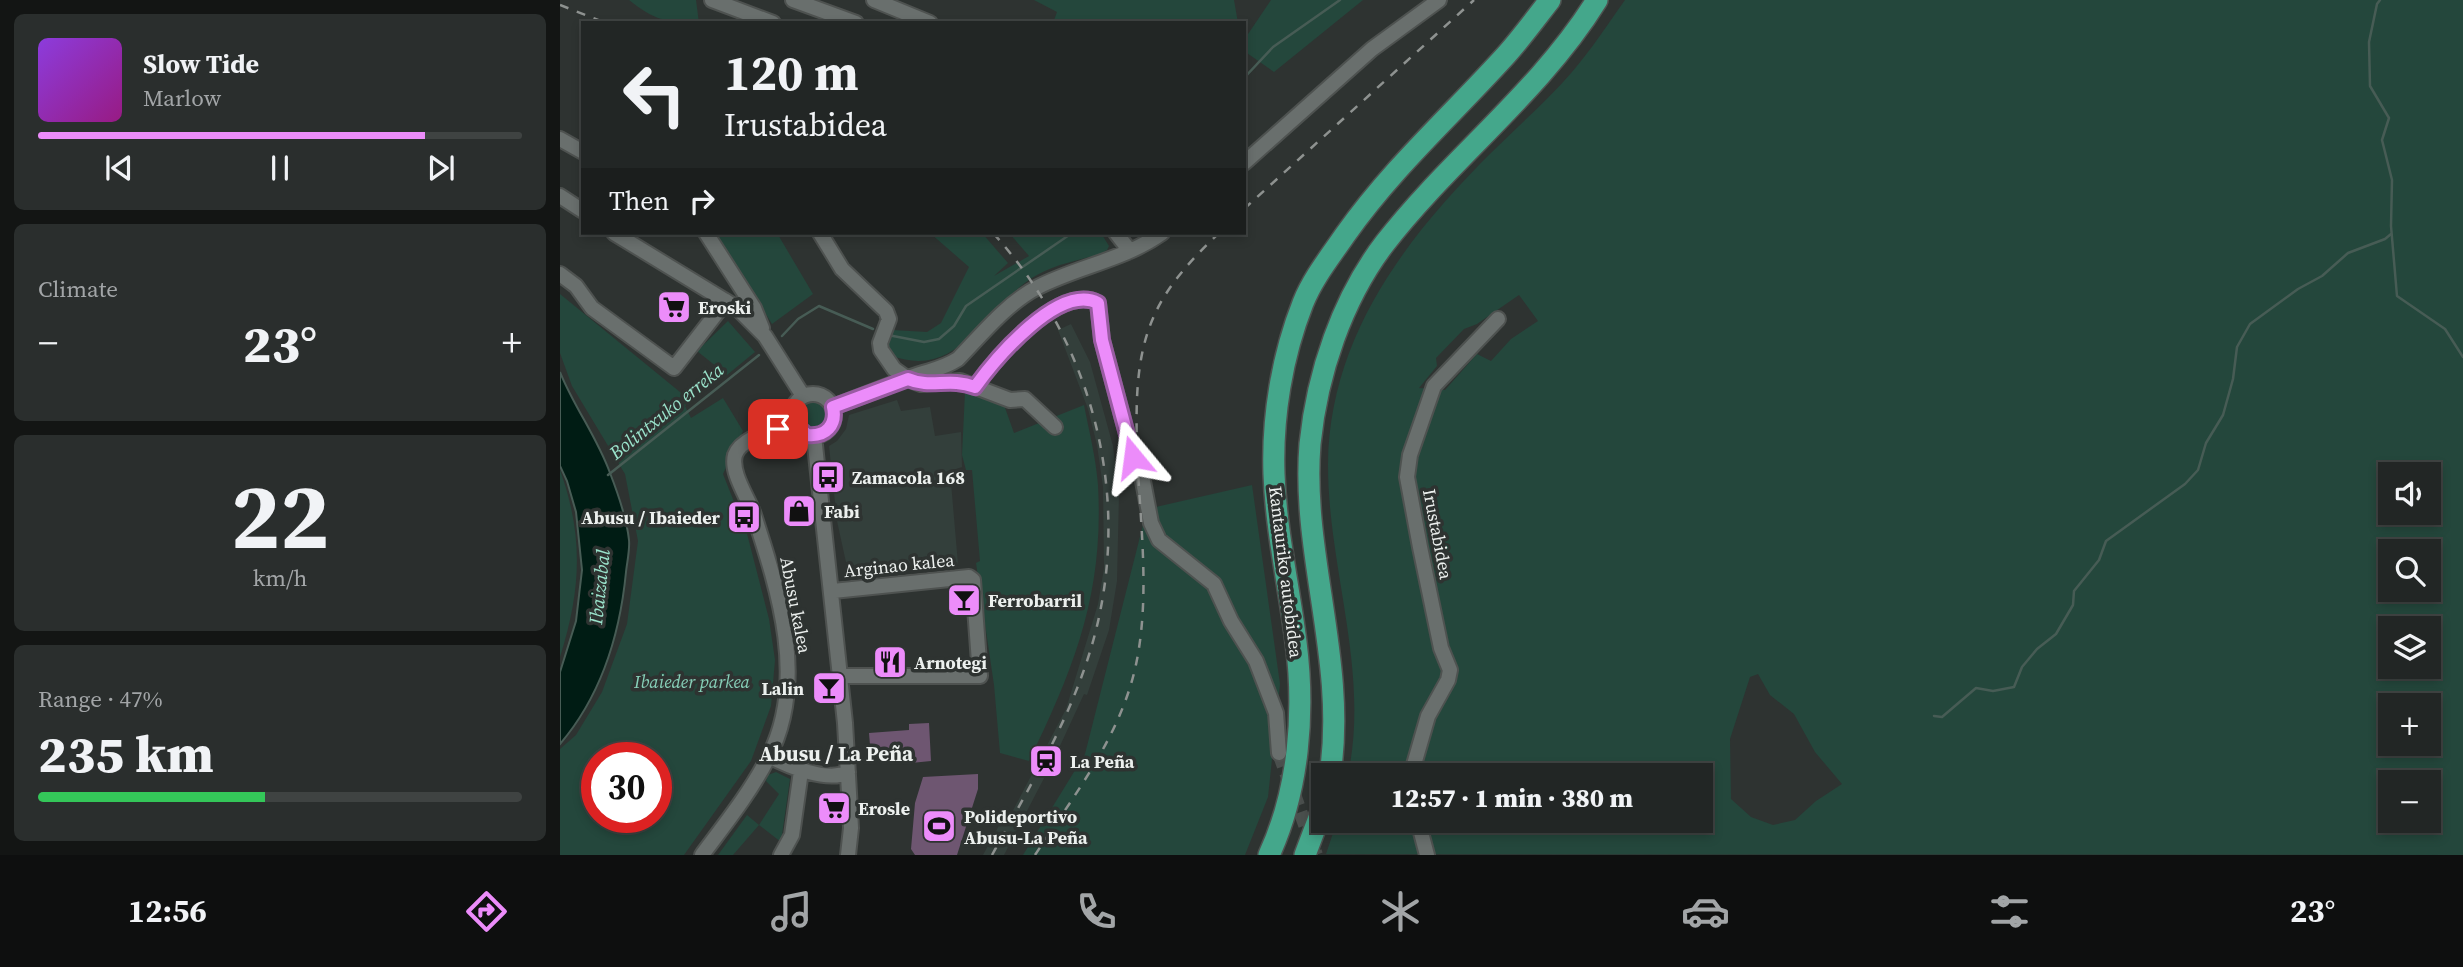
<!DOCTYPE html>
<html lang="en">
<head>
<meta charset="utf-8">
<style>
  :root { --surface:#222625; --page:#2a2e2d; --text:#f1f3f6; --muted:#a2a5a7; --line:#3f4342; --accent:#ec8cfa }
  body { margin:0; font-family:"Source Serif 4",serif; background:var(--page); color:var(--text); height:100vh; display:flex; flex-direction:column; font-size:26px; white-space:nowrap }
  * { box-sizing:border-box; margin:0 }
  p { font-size:23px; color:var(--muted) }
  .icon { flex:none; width:38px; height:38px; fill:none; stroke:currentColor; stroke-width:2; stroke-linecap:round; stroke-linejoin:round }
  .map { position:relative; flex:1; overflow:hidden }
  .panel { display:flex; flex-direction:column; gap:14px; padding:14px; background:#131514; width:560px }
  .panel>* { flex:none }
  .hud { position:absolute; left:21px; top:21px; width:665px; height:214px; border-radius:0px; box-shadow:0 4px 10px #0003,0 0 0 2px var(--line); background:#222625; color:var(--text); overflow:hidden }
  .fabs { position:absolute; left:1818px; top:462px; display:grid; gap:14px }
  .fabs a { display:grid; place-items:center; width:63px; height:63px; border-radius:0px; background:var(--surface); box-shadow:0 4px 10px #0003,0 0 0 2px var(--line); font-size:35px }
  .speed { position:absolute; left:21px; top:742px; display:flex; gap:14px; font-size:35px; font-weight:700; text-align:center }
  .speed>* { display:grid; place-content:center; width:91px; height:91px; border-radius:50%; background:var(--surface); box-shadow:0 4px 10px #0003,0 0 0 2px var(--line); line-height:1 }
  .speed .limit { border:10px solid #d22; background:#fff; color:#111 }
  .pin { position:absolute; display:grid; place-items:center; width:60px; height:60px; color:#fff; margin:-30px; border-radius:14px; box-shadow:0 4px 10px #0006 }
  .me { position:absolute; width:77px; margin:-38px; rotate:344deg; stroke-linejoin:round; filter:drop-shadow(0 0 5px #0008) }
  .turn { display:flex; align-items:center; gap:24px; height:147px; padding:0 28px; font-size:32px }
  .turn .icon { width:91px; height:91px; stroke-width:2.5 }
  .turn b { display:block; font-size:49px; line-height:60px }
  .then { display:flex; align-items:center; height:66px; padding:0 28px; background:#0003; gap:14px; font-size:26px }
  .big { font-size:52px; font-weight:800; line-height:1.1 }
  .panel .widget { flex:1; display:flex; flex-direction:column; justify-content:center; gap:10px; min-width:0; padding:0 24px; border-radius:10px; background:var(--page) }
  .panel .dial { align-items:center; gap:0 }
  .dial b { font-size:91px; line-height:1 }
  .song { display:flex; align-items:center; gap:21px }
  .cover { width:84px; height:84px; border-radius:10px; background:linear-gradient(135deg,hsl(270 70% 55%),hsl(310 70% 35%)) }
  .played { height:7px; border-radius:4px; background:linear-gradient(90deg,var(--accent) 80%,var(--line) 80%) }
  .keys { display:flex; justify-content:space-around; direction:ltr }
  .heat { display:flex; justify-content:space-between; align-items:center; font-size:38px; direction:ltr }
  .charge { height:10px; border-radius:5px; background:linear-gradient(90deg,#34c759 47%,var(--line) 0) }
  .trip { position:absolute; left:751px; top:763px; width:402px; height:70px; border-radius:0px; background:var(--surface); box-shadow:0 4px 10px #0003,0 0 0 2px var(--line); font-weight:800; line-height:70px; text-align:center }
  .tab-bar { display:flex; height:112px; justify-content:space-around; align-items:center; background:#0e0f0f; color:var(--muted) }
  .tab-bar .icon { width:49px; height:49px }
  .tab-bar .active { color:var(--accent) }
  .tab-bar b { font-size:32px; color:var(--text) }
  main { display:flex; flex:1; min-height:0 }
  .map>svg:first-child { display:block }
  .built { fill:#333f3b }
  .green { fill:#24473c; fill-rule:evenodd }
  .water { fill:#001c14; stroke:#475c55; stroke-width:2 }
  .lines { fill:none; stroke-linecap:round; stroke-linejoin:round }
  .stream { stroke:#475c55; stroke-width:2.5 }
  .building { fill:#6e5671 }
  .minor-tunnel { stroke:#4a4f4d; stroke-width:14; stroke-dasharray:14 7; stroke-linecap:butt }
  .minor-casing { stroke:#4e5250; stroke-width:18 }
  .highway-casing { stroke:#4e5250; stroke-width:24 }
  .minor { stroke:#696f6d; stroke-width:14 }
  .highway { stroke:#44a78b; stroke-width:21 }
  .rail { stroke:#8e9290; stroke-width:2.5; stroke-dasharray:9 9; stroke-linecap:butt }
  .route-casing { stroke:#995ba2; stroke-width:18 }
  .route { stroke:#ec8cfa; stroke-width:12 }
  .labels { text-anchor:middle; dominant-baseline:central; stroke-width:7; stroke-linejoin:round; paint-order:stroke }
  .poi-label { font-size:18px; font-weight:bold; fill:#ecf0ee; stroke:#2e3331; text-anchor:start }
  .street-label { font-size:18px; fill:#ecf0ee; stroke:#2e3331 }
  .park-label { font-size:18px; font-style:italic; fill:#87d0b8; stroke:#2e3331 }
  .water-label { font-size:19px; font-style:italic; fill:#9be4cc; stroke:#2e3331 }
  .quarter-label { font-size:21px; font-weight:bold; fill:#ecf0ee; stroke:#2e3331 }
</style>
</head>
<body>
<main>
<section class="panel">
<div class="widget">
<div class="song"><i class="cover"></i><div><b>Slow Tide</b><p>Marlow</p></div></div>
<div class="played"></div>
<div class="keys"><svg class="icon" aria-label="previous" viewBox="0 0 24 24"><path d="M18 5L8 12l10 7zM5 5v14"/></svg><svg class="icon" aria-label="pause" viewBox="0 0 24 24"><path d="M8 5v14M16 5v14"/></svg><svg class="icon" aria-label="next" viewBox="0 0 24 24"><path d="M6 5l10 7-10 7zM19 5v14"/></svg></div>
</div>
<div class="widget"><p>Climate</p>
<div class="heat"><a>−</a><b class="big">23°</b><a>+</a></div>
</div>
<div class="widget dial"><b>22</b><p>km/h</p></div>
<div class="widget"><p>Range · 47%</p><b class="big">235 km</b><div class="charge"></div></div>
</section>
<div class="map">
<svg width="1903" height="855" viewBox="0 0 1903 855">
  <rect width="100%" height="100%" fill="#2e3331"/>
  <path class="built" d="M511,324L530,362L553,446L559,495L557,581L549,630L527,695L524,694L493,761L444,855H423L443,818L448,820L506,709L538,604L544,568L543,487L537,445L528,409L498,330Z
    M337,400L341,411L370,407L375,436L401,432L402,467L390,471L398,564L289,576L277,521L269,446L277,441L286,429L289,415Z"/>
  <path class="green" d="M69,0H136L139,23C107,23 94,20 69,0Z
    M474,0H674L678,23H493L497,12Z
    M711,0H803L714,72L684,51V40Z
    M1065,0H1903V855L766,854L777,821H1141V775H788C810,670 768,570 768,465C769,337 846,237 933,151C959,125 988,100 1012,72C1031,50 1048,24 1065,0ZM959,295L978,321L951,339L931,361L917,354L885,390L859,388L877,366L876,358L904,329L917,324ZM1830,474H1869V513H1830ZM1830,551H1869V590H1830ZM1830,628H1869V667H1830ZM1198,674L1210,695L1234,714L1255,752L1282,784L1256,801L1235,820L1213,825L1191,817L1171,799L1170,739L1190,677ZM1830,705H1869V744H1830ZM1830,782H1869V821H1830Z
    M156,233H217L253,294L212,324Z
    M370,233H422L448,263L434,276L469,256L449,233H541L549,246L547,250L540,254C520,260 496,264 477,275C424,305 401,383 330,355L325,343L332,330L367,332L381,323L409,267Z
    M0,294L131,401L125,406L131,418L163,398L183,431L163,474L180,517L184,522L209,619L215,660L211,706L191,761L124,855H0V749L16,735L42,692L67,624L78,541L65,474L12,386L0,353ZM37,758H96V817H37Z
    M168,321L195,352L167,375L137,351Z
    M405,392L444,405L454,433L524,405C529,431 536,458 538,485C544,593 515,666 469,761L440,753L434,685L416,563L420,561L412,470H406L402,455Z
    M240 415a13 13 0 1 1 26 0a13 13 0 1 1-26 0Z
    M0,470C24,537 21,590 0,657Z
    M692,485L720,684L708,797L685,855H463L525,754L587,509Z
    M216,772L230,779L221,842L199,825L173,855H158L187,815L199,825L219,794L206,781L208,775Z"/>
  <path class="water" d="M0,372C14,407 37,437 50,473C57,491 67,521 69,540C70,550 67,562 66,572C60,634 41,696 0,744V672L16,621L22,570L16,512L7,481L0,466Z"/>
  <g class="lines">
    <path class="stream" d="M1820,0L1817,4L1809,42L1810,86L1829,118L1822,140L1832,180L1831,226L1837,296L1885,329L1903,357
      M684,78L713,47L780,0
      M328,335L364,342L379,339L394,326L406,306L512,233
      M222,336L238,319L259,306L313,329
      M48,475L199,355
      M1374,716L1382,717L1416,688L1433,691L1454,687L1462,667L1477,649L1496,634L1513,605L1514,591L1539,560L1546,541L1625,484L1638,470L1646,443L1663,415L1673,379L1677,347L1690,324L1738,289L1762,276L1788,253L1825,239L1831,234"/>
  </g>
  <path class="building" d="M369,723L371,761L341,764L340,755L311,757L309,733L349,730V724Z
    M418,774V789L397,855H355L351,849L355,803L363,777Z"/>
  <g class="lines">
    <path class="minor-tunnel" d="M573,457L582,476
      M719,753L756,855"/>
    <g class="minor-casing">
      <path id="minor" d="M152,0L213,23
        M233,0L296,23
        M314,0L370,23
        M0,139L23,152
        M684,163L812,49L879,0
        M0,196L23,211
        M54,233L177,308L205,336L243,396
        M146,233L194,308L202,328
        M260,233L282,269L326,311L329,319L320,343L321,350L334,369L348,379L361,384L400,381L450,400L465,399L495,427
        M556,233L570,251
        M0,274L16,286L32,308L114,368L166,301
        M415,387C436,358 499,283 538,303L542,340L573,457
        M232 415a21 21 0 1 1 42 0a21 21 0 1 1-42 0Z
        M273,407C299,397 325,387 351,377C369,370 381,370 398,359C422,334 447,303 478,287C519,266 564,260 602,233
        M254,436L285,723L291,828L288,855
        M582,476L591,523L599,540L654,584L671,621L696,661L716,713L719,753
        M273,591L409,577L413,580L420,676H281
        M209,756C228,766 268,783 288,772
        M851,775L868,716L888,680L890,670L881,648L860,547L847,477L850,455L874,386L938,319
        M858,821L867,855
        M142,855C165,824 190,793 208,758C248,682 219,592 194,515C189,499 170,473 175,455C181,437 217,429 234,422
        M221,855L232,835L241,771"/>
    </g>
    <g class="highway-casing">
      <path id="highway" d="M770,775C787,661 741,555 750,444C757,374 782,299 825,243C891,158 980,92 1037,0
        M709,855C739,790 745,713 736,642C729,586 716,531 714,474C712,417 722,356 743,303C753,278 770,257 785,235C834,166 891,116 947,54C962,37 976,18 990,0
        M745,855L763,807"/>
    </g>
    <use href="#minor" class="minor"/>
    <use href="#highway" class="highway"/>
    <path class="rail" d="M0,5L46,23
      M684,209L914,0
      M432,855C466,793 503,732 526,664C577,514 539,350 433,233
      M475,855C513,797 559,738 575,669C591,599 580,523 577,452C576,406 575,358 594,316C608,284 634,257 659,233"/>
  </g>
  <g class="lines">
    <g class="route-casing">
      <path id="route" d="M218,429L233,422L247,435C266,437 277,425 273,407L348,379C371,389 389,377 415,387C436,358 499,283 538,303L542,340L573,457"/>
    </g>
    <use href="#route" class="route"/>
  </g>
  <defs>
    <g id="supermarket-square" transform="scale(1.75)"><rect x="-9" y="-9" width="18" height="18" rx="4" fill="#ec8cfa" stroke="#2e3331"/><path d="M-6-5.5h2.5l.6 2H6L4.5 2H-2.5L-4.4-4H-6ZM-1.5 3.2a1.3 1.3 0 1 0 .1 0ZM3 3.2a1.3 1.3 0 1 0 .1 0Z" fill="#111"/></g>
    <g id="bus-square" transform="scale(1.75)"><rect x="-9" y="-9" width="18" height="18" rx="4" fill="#ec8cfa" stroke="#2e3331"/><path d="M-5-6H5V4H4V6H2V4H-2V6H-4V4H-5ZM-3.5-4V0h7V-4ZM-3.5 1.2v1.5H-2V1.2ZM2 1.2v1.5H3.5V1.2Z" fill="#111"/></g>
    <g id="shop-square" transform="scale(1.75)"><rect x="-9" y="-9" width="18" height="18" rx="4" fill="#ec8cfa" stroke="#2e3331"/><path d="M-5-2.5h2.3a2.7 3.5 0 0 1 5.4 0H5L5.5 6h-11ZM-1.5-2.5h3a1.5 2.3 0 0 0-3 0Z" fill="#111"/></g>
    <g id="bar-square" transform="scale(1.75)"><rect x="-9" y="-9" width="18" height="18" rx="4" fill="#ec8cfa" stroke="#2e3331"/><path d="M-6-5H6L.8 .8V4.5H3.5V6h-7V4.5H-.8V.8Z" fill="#111"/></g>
    <g id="restaurant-square" transform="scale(1.75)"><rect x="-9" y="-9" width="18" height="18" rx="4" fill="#ec8cfa" stroke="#2e3331"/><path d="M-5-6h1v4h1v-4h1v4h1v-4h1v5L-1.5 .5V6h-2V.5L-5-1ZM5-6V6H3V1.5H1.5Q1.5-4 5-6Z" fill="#111"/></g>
    <g id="station-square" transform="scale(1.75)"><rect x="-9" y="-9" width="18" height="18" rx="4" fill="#ec8cfa" stroke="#2e3331"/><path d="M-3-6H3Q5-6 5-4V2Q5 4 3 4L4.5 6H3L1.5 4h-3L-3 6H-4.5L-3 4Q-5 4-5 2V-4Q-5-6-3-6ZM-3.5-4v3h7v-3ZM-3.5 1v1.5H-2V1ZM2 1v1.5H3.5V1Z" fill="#111"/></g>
    <g id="stadium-square" transform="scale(1.75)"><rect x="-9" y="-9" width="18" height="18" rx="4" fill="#ec8cfa" stroke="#2e3331"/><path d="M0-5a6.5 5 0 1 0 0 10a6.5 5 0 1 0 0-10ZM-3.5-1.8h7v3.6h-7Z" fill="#111"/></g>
  </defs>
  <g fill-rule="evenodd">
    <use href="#supermarket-square" x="114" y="307"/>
    <use href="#bus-square" x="268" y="477"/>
    <use href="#shop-square" x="239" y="511"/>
    <use href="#bus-square" x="184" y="517"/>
    <use href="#bar-square" x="404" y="600"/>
    <use href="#restaurant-square" x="330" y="662"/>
    <use href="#bar-square" x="269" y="688"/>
    <use href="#station-square" x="486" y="761"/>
    <use href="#supermarket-square" x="274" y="808"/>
    <use href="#stadium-square" x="379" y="826"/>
  </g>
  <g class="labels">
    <g class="poi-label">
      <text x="138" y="307">Eroski</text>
      <text x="292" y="477">Zamacola 168</text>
      <text x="264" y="511">Fabi</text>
      <text x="160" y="517" text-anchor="end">Abusu / Ibaieder</text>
      <text x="428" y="600">Ferrobarril</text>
      <text x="354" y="662">Arnotegi</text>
      <text x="244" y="688" text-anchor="end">Lalin</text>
      <text x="510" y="761">La Peña</text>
      <text x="298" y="808">Erosle</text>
      <text x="404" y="816">Polideportivo<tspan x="404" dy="21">Abusu-La Peña</tspan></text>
    </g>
    <g class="street-label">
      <text transform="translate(878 534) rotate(79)">Irustabidea</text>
      <text transform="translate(339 565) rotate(-6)">Arginao kalea</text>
      <text transform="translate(726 572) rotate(83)">Kantauriko autobidea</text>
      <text transform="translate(236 605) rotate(79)">Abusu kalea</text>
    </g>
    <g class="park-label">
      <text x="132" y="681">Ibaieder parkea</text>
    </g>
    <g class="water-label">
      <text transform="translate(106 411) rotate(-39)">Bolintxuko erreka</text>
      <text transform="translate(39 587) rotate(-84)">Ibaizabal</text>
    </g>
    <g class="quarter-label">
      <text x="276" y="753">Abusu / La Peña</text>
    </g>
  </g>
</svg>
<div class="fabs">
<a><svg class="icon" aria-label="sound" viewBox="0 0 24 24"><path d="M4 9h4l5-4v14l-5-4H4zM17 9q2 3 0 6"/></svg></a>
<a><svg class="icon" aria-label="search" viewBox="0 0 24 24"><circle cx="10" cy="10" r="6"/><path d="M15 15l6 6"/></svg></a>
<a><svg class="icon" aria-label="layers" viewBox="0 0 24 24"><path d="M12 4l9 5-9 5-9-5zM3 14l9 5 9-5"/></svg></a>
<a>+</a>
<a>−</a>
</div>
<div class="speed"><div class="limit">30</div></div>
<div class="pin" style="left:218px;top:429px;background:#d93025"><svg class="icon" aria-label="arrive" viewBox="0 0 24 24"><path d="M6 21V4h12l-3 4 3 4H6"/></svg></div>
<svg class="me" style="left:573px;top:457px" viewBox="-20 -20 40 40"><path d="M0-17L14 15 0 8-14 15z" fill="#ec8cfa" stroke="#fff" stroke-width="4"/></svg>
<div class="trip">12:57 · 1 min · 380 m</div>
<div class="hud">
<div class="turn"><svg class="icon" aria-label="left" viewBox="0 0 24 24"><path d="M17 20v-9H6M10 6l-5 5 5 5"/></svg><div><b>120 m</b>Irustabidea</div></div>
<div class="then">Then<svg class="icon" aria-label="right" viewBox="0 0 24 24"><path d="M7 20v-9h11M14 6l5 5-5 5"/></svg></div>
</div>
</div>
</main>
<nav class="tab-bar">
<b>12:56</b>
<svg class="icon active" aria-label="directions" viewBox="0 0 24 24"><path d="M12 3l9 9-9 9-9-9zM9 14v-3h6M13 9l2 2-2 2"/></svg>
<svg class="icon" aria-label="music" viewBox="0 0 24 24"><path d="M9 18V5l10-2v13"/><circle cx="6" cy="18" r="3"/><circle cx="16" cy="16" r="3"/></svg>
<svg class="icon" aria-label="phone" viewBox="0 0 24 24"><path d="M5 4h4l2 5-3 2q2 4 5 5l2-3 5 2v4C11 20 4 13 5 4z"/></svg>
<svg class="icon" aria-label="climate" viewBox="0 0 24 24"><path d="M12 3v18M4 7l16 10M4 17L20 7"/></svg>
<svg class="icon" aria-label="car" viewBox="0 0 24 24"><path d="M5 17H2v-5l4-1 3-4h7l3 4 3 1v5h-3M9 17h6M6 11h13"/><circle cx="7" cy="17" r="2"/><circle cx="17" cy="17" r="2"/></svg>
<svg class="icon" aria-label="filters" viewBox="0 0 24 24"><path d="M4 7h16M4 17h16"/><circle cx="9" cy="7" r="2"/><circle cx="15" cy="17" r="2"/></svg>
<b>23°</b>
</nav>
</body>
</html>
